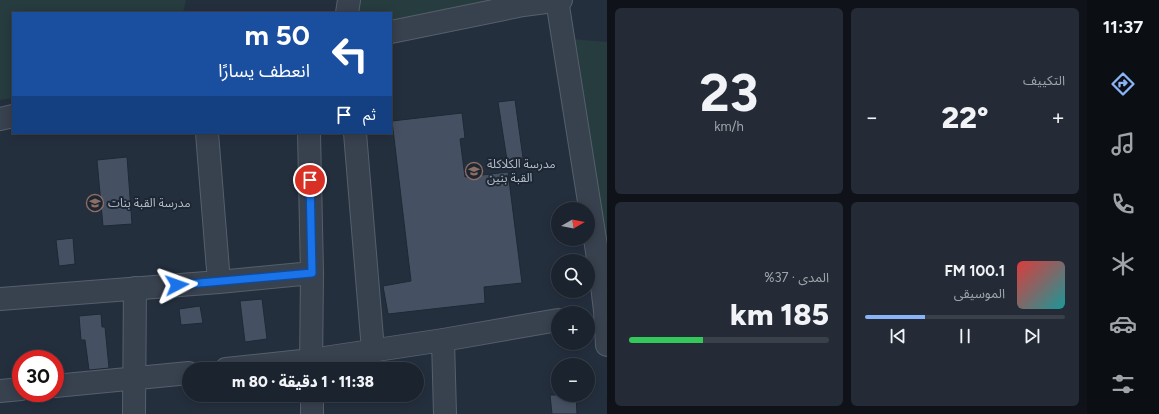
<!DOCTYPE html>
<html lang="ar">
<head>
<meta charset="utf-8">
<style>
  :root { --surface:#1b232e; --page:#242b36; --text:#f1f3f6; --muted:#a0a4aa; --line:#39404a; --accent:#8ab4f8 }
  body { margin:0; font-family:Figtree,"Noto Sans Arabic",sans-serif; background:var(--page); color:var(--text); direction:rtl; height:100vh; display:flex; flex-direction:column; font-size:15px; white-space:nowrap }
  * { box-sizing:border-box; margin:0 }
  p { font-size:13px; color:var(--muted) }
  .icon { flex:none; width:22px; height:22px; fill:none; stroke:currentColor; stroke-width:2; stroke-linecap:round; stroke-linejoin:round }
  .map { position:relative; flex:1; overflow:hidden; direction:ltr }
  .sheet { display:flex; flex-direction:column; gap:8px; padding:8px; background:#0f1319; width:480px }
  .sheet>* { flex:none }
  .hud { position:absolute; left:12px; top:12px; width:380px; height:122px; border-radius:0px; box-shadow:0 2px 10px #0003,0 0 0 1px var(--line); direction:rtl; background:#1a4fa0; color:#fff; overflow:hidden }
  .needle { width:26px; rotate:81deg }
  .buttons { position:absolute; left:551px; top:202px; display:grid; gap:8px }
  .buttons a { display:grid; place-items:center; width:44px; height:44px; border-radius:50%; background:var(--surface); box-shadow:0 2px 10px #0003,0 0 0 1px var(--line); font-size:20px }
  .speed { position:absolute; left:12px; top:350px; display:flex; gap:8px; font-size:20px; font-weight:700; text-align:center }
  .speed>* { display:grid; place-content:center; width:52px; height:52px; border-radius:50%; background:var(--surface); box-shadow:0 2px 10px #0003,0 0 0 1px var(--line); line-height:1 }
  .speed .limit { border:6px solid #d22; background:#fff; color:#111 }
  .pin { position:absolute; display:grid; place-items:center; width:34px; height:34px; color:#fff; margin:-17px; border:2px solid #fff; border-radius:50%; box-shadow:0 1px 4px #0007 }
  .me { position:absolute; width:44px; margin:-22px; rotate:86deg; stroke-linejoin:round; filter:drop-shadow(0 0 3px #0008) }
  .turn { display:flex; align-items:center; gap:14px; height:84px; padding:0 16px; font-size:18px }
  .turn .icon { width:52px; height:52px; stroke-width:2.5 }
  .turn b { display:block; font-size:28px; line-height:34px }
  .then { display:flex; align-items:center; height:38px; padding:0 16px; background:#0003; gap:8px; font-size:15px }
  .big { font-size:30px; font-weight:800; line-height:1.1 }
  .sheet .tile { flex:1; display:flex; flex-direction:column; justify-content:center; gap:6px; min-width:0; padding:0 14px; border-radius:6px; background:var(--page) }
  .sheet .dial { align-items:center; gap:0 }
  .dial b { font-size:52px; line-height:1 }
  .song { display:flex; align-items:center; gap:12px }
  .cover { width:48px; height:48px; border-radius:6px; background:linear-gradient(135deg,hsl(0 70% 55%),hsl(180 70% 35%)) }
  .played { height:4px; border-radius:2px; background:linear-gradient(90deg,var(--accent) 30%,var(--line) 30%) }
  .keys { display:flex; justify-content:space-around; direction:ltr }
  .heat { display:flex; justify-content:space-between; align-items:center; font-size:22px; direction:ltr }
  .charge { height:6px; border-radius:3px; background:linear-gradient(90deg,#34c759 37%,var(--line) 0) }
  .sheet .tiles { flex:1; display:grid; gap:8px; grid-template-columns:repeat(2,1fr) }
  .trip { position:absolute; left:182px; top:362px; width:242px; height:40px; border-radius:20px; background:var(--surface); box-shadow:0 2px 10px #0003,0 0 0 1px var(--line); font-weight:800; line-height:40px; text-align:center; direction:rtl }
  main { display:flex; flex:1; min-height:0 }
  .tabs { display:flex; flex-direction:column; width:72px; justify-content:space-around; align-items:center; background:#0b0e12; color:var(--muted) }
  .tabs .icon { width:28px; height:28px }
  .tabs .selected { color:var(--accent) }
  .tabs b { font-size:18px; color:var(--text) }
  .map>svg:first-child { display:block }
  .green { fill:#263c3f }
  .building { fill:#455162; stroke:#1f2835 }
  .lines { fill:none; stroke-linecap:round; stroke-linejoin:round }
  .minor-casing { stroke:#565f6c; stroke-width:24 }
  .tertiary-casing { stroke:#565f6c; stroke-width:24 }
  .minor { stroke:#38414e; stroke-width:22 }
  .tertiary { stroke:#38414e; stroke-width:22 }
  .route-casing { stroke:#114b97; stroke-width:10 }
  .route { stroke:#1a73e8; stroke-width:7 }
  .labels { text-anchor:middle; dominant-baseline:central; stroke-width:4; stroke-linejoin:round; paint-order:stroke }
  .poi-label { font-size:12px; fill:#b4bcc9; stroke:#1d2633; text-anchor:start }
</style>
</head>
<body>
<main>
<nav class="tabs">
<b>11:37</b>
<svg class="icon selected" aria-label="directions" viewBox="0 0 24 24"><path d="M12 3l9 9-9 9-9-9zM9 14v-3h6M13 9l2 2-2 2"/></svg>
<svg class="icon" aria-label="music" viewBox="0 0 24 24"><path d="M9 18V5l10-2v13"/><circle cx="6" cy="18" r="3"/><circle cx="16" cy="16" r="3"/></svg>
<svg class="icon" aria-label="phone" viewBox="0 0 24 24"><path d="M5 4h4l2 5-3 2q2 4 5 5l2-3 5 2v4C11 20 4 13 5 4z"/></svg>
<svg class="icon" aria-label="climate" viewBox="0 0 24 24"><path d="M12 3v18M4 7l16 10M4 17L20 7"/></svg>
<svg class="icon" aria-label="car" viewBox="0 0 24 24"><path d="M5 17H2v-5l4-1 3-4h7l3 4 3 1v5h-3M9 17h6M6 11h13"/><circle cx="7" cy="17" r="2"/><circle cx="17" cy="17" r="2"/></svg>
<svg class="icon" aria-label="filters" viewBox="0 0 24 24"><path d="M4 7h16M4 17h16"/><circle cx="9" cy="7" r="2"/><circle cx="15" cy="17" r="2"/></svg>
</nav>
<section class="sheet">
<div class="tiles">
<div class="tile"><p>التكييف</p>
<div class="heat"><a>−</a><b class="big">22°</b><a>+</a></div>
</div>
<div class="tile dial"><b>23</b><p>km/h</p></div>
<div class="tile">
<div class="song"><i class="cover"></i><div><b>100.1 FM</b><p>الموسيقى</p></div></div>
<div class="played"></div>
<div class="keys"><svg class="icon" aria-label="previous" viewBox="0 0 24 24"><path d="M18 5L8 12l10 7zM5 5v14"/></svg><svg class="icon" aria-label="pause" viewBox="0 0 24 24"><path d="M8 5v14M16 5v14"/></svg><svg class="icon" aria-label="next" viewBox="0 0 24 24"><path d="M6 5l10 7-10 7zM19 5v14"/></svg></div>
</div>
<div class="tile"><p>المدى · 37%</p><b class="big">185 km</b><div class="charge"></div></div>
</div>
</section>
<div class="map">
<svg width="607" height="414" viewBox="0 0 607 414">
  <rect width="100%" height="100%" fill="#242f3e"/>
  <path class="green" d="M0,0H186L183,13H13V98L0,100Z
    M353,0H505L391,22V13H350Z
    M572,39L607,42V257Z"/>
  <path class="building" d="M515,100L523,158L507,160L498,102Z
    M462,113L465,138L460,139L465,177L508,172L522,283L484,287L485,303L388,314L383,286L411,281L392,121Z
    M127,157L132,224L103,226L97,160Z
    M73,238L75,264L59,266L56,240Z
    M262,299L267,339L245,342L240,301Z
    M200,306L203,323L181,325L179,309Z
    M101,314L102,327H105L109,368L89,370L85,340H81L79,316Z
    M550,395H576L577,414H552Z"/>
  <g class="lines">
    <g class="minor-casing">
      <path id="minor" d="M557,0L601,277L605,311L607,345
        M347,13L349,0
        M207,133L219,282
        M309,133L312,273L311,369
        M355,133L373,350
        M0,299L219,282L312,273
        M443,340L445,414
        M226,369L311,360L443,340L558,320
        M55,386L189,373
        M0,391L21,389
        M312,395V414
        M134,414L135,288"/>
    </g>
    <g class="tertiary-casing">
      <path id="tertiary" d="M391,32L523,5L561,0
        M0,119L13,116"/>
    </g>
    <use href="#minor" class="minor"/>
    <use href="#tertiary" class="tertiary"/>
  </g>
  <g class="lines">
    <g class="route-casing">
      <path id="route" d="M177,285L312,273L310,180"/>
    </g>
    <use href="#route" class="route"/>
  </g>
  <defs>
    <g id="school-ring" transform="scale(0.9)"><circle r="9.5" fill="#1d2633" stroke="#8d6e63" stroke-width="1.5"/><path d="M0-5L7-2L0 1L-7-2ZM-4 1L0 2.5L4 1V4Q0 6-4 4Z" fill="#8d6e63"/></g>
  </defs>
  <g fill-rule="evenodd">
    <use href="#school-ring" x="474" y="171"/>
    <use href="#school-ring" x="95" y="203"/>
  </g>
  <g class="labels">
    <g class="poi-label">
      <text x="487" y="164">مدرسة الكلاكلة<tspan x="487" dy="14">القبة بنين</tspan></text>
      <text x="108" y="203">مدرسة القبة بنات</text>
    </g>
  </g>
</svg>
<div class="buttons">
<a><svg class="needle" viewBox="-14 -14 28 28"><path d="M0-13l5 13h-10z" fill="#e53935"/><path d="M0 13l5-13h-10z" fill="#a0a4aa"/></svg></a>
<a><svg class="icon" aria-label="search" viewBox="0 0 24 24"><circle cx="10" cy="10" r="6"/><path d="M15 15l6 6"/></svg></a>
<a>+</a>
<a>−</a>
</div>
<div class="speed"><div class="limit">30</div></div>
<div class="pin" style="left:310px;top:180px;background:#d93025"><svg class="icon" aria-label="arrive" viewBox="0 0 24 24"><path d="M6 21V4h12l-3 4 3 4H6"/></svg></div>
<svg class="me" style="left:177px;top:285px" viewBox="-20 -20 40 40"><path d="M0-17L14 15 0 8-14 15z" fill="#1a73e8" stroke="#fff" stroke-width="4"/></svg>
<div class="trip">11:38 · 1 دقيقة · 80 m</div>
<div class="hud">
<div class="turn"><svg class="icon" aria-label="left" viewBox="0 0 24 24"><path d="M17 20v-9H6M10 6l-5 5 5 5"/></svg><div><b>50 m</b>انعطف يسارًا</div></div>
<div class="then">ثم<svg class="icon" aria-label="arrive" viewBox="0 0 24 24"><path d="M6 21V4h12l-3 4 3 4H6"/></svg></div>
</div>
</div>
</main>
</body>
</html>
